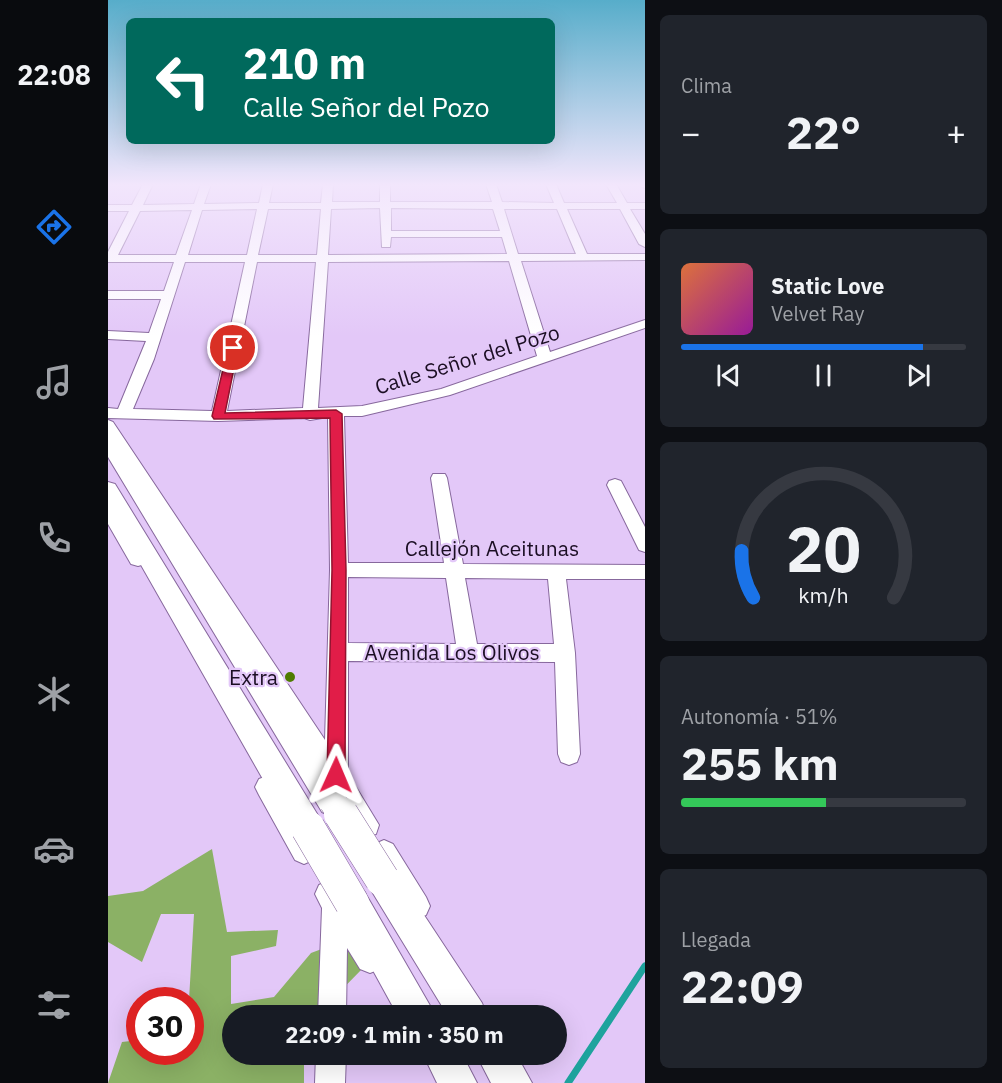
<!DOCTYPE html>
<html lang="es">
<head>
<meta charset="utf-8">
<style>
  :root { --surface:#171b24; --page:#20242c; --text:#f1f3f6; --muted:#9ea1a6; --line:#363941; --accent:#1a73e8 }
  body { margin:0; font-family:"IBM Plex Sans",sans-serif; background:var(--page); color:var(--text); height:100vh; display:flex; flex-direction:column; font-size:22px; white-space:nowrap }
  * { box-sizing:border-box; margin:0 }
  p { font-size:20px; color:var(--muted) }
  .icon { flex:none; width:33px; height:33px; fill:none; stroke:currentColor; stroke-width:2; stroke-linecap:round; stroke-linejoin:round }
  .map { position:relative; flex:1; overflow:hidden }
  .panel { display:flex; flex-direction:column; gap:15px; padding:15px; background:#0d0f14; width:357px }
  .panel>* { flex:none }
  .top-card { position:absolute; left:18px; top:18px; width:429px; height:126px; border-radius:9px; box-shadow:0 6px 24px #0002; background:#00695c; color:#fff; overflow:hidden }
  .speed { position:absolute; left:18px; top:987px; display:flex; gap:12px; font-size:30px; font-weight:700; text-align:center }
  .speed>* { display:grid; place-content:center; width:78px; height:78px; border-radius:50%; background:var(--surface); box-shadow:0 6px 24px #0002; line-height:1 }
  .speed .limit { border:9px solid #d22; background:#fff; color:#111 }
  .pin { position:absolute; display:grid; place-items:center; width:51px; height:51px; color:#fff; margin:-26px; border:3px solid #fff; border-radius:50%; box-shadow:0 2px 6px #0007 }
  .me { position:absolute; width:66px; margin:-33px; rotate:1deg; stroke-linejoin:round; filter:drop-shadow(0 0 4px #0008) }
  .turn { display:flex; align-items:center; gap:21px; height:126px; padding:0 18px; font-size:27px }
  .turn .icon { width:78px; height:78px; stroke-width:2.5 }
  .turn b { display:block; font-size:42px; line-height:51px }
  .big { font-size:45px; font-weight:700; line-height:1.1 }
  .panel .tile { flex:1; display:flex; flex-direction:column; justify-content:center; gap:9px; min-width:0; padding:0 21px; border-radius:9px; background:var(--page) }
  .panel .dial { align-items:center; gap:0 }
  .dial svg { height:156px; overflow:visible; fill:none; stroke:var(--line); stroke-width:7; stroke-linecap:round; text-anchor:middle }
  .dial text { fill:var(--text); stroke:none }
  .song { display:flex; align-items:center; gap:18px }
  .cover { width:72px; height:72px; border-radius:9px; background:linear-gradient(135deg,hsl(20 70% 55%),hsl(300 70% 35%)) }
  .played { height:6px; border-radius:3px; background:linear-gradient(90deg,var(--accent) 85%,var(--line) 85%) }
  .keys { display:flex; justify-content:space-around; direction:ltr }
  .heat { display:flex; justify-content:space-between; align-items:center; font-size:33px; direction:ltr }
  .charge { height:9px; border-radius:4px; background:linear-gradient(90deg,#34c759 51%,var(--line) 0) }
  .trip { position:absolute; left:114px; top:1005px; width:345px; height:60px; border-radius:30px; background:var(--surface); box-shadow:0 6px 24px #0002; font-weight:700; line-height:60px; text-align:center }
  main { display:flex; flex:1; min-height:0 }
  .tab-bar { display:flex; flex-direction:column; width:108px; justify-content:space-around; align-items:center; background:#090b0e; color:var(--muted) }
  .tab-bar .icon { width:42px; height:42px }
  .tab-bar .current { color:var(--accent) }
  .tab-bar b { font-size:27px; color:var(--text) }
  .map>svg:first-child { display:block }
  .green { fill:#8bb165 }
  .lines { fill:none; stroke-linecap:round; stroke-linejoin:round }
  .stream { stroke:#1ea39d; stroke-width:7 }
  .minor-casing { stroke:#87689d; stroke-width:2 }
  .major-casing { stroke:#87689d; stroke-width:2 }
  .minor { fill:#fff; fill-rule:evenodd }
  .major { fill:#fff; fill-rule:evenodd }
  .major-bridge-far1-casing { stroke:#87689d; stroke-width:28; stroke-linecap:butt }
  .major-bridge-casing { stroke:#87689d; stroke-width:35; stroke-linecap:butt }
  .major-bridge-far1 { stroke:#fff; stroke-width:27 }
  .major-bridge { stroke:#fff; stroke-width:34 }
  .route { fill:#e11d48; stroke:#92132f; stroke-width:1.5 }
  .poi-dot { fill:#4f7c00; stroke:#e3c8f8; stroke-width:2 }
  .labels { text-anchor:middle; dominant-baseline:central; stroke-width:4.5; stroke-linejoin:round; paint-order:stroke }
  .street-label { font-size:21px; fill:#1b0e23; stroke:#e3c8f8 }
  .poi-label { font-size:21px; fill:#1b0e23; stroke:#e3c8f8; text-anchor:end }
</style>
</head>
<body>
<main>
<nav class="tab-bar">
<b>22:08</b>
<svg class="icon current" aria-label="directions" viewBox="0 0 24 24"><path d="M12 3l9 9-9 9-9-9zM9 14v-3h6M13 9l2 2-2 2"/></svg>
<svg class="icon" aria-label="music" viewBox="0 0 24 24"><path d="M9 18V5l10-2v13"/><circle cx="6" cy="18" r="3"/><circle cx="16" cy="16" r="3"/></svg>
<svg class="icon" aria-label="phone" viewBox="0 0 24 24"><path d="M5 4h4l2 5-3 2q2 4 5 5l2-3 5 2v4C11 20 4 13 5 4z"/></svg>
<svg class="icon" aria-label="climate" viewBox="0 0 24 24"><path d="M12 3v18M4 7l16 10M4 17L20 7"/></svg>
<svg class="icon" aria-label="car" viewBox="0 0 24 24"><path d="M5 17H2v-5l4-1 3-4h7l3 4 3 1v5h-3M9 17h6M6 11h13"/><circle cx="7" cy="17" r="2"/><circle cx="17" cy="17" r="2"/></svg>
<svg class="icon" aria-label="filters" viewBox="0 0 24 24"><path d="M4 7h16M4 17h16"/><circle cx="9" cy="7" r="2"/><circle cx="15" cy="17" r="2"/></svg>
</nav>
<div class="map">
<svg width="537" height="1083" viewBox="0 0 537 1083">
  <rect width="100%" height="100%" fill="#e3c8f8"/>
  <path class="green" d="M104,849L119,932L170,930L168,946L123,956V1004L166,997L203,953L243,938L255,968L209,1015L124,1016V1054L196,1055V1083H0L14,1042L31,1040L32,1052H82V1000H81L86,914H53L34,962L0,942V896L35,891Z"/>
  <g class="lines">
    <path class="stream" d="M460,1083L537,966"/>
    <g class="minor-casing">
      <path id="minor" d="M35,184H45L35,205L86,204L93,184H103L96,204L151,203L155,184H165L161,203H213L215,184H225L224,202H272V184H282V202H384L378,184H388L394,202L446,203L438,184H448L456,203H509L498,184H508L519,203H537V209H522L537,234V247L531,244L512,209H459L479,254H537V260L413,261L442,352L537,320V328L342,395L254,416H236L240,563H336L323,478L325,474H337L339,478L355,564L537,565V579H458L467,653L472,754L469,762L461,765L453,762L450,754L447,662L240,661V774L271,825L268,834L259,837L250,834L0,437V420L5,422L217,740L222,570L220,417L202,420L196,418L110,421L0,418V408L10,409L38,341L0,339V331L41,333L53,299H0V291H56L66,262H0V252L21,211H0V205H24ZM272,208L274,247H282L283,237H394L399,254L220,255L223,209ZM283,208L385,209L392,231H283ZM149,209L139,255H80L94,210ZM160,209H213L209,255H150ZM396,209H449L468,254H410ZM84,210L68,255H10L32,211ZM401,261L429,356L333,389L254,406L210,408L220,262ZM77,262H137L104,411L25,409L46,359ZM149,262H208L195,408L119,411ZM240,577L338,578L348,644L240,643ZM357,578L440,579L446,644H369Z
        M532,184H537V188L534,187Z
        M507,479L513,481L537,527V552L531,550L499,485L501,481Z
        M0,503L6,505L37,554L39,559L37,564L30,566L23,564L0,524Z
        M159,776L167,779L205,842L209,851L205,860L196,864L187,860L151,795L147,787L151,779Z
        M276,840L285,844L318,897L322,906L318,915L309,919L300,915L267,862L263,853L267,844Z
        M220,881L229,885L276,959L272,969L262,973L252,969L239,948L238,1016H210L214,908L207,894L211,885Z
        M208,1054H238L237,1083H207Z"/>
    </g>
    <g class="major-casing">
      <path id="major" d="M0,435L7,436L236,792L240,802L236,812L225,817L214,812L0,457Z
        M0,482L7,484L211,817L215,828L211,839L200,843L189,839L0,507Z
        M274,863L285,868L374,1003L379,1016H340L263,890L258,879L263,868Z
        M244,887L256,891L328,1016H290L228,903L232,891Z
        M315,1054H354L369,1083H329Z
        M368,1054H408L424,1083H383Z"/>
    </g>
    <use href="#minor" class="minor"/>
    <use href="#major" class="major"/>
    <g class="major-bridge-far1-casing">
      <path id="major-bridge-far1" d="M225,802L234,816"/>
    </g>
    <g class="major-bridge-casing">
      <path id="major-bridge" d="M233,814L274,879
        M200,828L244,903"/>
    </g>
    <use href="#major-bridge-far1" class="major-bridge-far1"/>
    <use href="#major-bridge" class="major-bridge"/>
  </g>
  <linearGradient id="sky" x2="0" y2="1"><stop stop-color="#57adca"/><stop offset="0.55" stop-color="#f2e6fc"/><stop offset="1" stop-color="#f2e6fc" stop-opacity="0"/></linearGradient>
  <rect width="537" height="336" fill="url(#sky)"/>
  <path class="route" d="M125,345L130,348L117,413L228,410L234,414L238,570L237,775L234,781L228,784L222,781L219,775L224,570L222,418L106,419L104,416L120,348Z"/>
  <circle class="poi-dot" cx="182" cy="677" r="6"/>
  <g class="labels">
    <g class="street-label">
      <text transform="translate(359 359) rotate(-17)">Calle Señor del Pozo</text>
      <text x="384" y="548">Callejón Aceitunas</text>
      <text x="344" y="652">Avenida Los Olivos</text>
    </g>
    <g class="poi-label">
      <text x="170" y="677">Extra</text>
    </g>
  </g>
</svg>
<div class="speed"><div class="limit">30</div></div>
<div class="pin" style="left:125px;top:348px;background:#d93025"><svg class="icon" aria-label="arrive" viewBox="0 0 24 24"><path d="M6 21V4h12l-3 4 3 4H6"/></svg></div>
<svg class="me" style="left:228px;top:775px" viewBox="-20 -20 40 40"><path d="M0-17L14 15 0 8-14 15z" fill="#e11d48" stroke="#fff" stroke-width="4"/></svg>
<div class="trip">22:09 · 1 min · 350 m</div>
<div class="top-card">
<div class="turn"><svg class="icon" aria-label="left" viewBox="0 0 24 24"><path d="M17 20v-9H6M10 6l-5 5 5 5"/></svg><div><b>210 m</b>Calle Señor del Pozo</div></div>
</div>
</div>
<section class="panel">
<div class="tile"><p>Clima</p>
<div class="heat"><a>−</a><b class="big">22°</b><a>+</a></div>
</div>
<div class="tile">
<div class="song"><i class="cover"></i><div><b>Static Love</b><p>Velvet Ray</p></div></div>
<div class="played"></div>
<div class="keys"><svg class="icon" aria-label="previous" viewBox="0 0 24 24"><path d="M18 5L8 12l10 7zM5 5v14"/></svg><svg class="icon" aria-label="pause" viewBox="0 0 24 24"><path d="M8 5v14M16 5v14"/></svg><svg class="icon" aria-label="next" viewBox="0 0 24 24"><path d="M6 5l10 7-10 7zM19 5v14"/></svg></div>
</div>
<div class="tile dial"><svg viewBox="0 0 100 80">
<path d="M14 69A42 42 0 1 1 86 69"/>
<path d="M14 69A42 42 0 0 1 8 45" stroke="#1a73e8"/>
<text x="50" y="56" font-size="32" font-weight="700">20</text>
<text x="50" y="72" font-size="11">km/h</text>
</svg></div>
<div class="tile"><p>Autonomía · 51%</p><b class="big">255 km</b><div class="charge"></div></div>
<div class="tile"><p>Llegada</p><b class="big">22:09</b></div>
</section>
</main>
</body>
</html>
